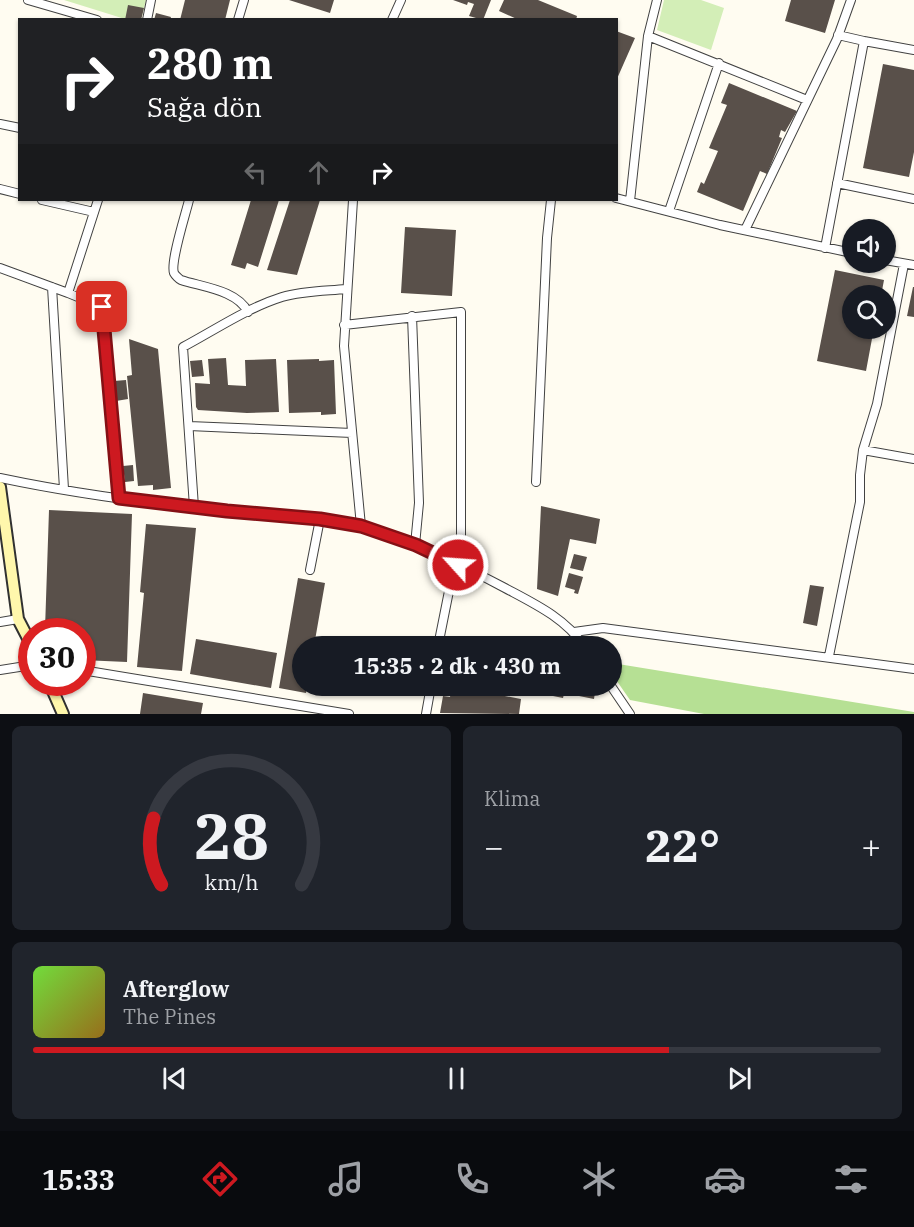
<!DOCTYPE html>
<html lang="tr">
<head>
<meta charset="utf-8">
<style>
  :root { --surface:#171b24; --page:#20242c; --text:#f1f3f6; --muted:#9ea1a6; --line:#363941; --accent:#cd1920 }
  body { margin:0; font-family:"IBM Plex Serif",serif; background:var(--page); color:var(--text); height:100vh; display:flex; flex-direction:column; font-size:22px; white-space:nowrap }
  * { box-sizing:border-box; margin:0 }
  p { font-size:20px; color:var(--muted) }
  .icon { flex:none; width:33px; height:33px; fill:none; stroke:currentColor; stroke-width:2; stroke-linecap:round; stroke-linejoin:round }
  .map { position:relative; height:714px; overflow:hidden }
  .drawer { display:flex; flex-direction:column; gap:12px; padding:12px; background:#0d0f14; flex:1 }
  .drawer>* { flex:none }
  .banner { position:absolute; left:18px; top:18px; width:600px; height:183px; border-radius:0px; box-shadow:0 2px 4px #0004; background:#202124; color:#fff; overflow:hidden }
  .fabs { position:absolute; left:842px; top:219px; display:grid; gap:12px }
  .fabs a { display:grid; place-items:center; width:54px; height:54px; border-radius:50%; background:var(--surface); box-shadow:0 2px 4px #0004; font-size:30px }
  .speed { position:absolute; left:18px; top:618px; display:flex; gap:12px; font-size:30px; font-weight:700; text-align:center }
  .speed>* { display:grid; place-content:center; width:78px; height:78px; border-radius:50%; background:var(--surface); box-shadow:0 2px 4px #0004; line-height:1 }
  .speed .limit { border:9px solid #d22; background:#fff; color:#111 }
  .pin { position:absolute; display:grid; place-items:center; width:51px; height:51px; color:#fff; margin:-26px; border-radius:12px; box-shadow:0 3px 9px #0006 }
  .me { position:absolute; width:66px; margin:-33px; rotate:296deg; stroke-linejoin:round; filter:drop-shadow(0 0 4px #0008) }
  .turn { display:flex; align-items:center; gap:21px; height:126px; padding:0 30px; font-size:27px }
  .turn .icon { width:78px; height:78px; stroke-width:2.5 }
  .turn b { display:block; font-size:42px; line-height:51px }
  .lanes { display:flex; align-items:center; height:57px; padding:0 30px; background:#0003; justify-content:center; gap:30px; direction:ltr }
  .lanes .off { opacity:.35 }
  .big { font-size:45px; font-weight:800; line-height:1.1 }
  .drawer .tile { flex:1; display:flex; flex-direction:column; justify-content:center; gap:9px; min-width:0; padding:0 21px; border-radius:9px; background:var(--page) }
  .drawer .dial { align-items:center; gap:0 }
  .dial svg { height:156px; overflow:visible; fill:none; stroke:var(--line); stroke-width:7; stroke-linecap:round; text-anchor:middle }
  .dial text { fill:var(--text); stroke:none }
  .song { display:flex; align-items:center; gap:18px }
  .cover { width:72px; height:72px; border-radius:9px; background:linear-gradient(135deg,hsl(100 70% 55%),hsl(40 70% 35%)) }
  .played { height:6px; border-radius:3px; background:linear-gradient(90deg,var(--accent) 75%,var(--line) 75%) }
  .keys { display:flex; justify-content:space-around; direction:ltr }
  .heat { display:flex; justify-content:space-between; align-items:center; font-size:33px; direction:ltr }
  .drawer .tiles { flex:1; display:grid; gap:12px; grid-template-columns:1fr 1fr }
  .tile:last-child { grid-column:span 2 }
  .trip { position:absolute; left:292px; top:636px; width:330px; height:60px; border-radius:30px; background:var(--surface); box-shadow:0 2px 4px #0004; font-weight:800; line-height:60px; text-align:center }
  .menu { display:flex; height:96px; justify-content:space-around; align-items:center; background:#090b0e; color:var(--muted) }
  .menu .icon { width:42px; height:42px }
  .menu .on { color:var(--accent) }
  .menu b { font-size:27px; color:var(--text) }
  .map>svg:first-child { display:block }
  .green { fill:#d3eeb7 }
  .forest { fill:#b6e094 }
  .building { fill:#59504a }
  .lines { fill:none; stroke-linecap:round; stroke-linejoin:round }
  .street-casing { stroke:#424242; stroke-width:10 }
  .secondary-casing { stroke:#313131; stroke-width:14 }
  .street { stroke:#fff; stroke-width:8 }
  .secondary { stroke:#fff7ac; stroke-width:10 }
  .route-casing { stroke:#851015; stroke-width:15 }
  .route { stroke:#cd1920; stroke-width:10 }
</style>
</head>
<body>
<div class="map">
<svg width="914" height="714" viewBox="0 0 914 714">
  <rect width="100%" height="100%" fill="#fffcf1"/>
  <path class="green" d="M64,0H146L141,20L125,19Z
    M664,0H701L724,8L711,50L657,30Z"/>
  <path class="forest" d="M612,663L914,712V714H704L630,700L612,674Z"/>
  <path class="building" d="M185,0H230L225,20H180Z
    M289,0H334L330,13Z
    M453,0H491L483,20L469,16L474,4L468,2L467,5Z
    M504,0H538L577,16L576,20H519L499,11Z
    M791,0H835L825,33L785,21Z
    M128,5L144,8L141,20H125Z
    M156,13L171,17L170,20H154Z
    M616,31L635,38L616,81Z
    M883,64L914,70V152L909,177L863,168Z
    M729,83L797,111L785,132L781,130L779,137L782,138L767,174L760,171L743,211L697,192L701,182L704,184L718,151L709,148L727,105L721,103Z
    M251,200H279L258,267L247,263L245,269L231,265Z
    M290,200H320L297,275L267,270Z
    M405,227L456,230L452,296L401,293Z
    M835,270L884,280L881,296H852V328H874L866,371L817,361Z
    M913,287H914V317L907,316Z
    M129,339L158,349L171,488L153,490V485L138,486L127,376L132,375Z
    M226,358L228,385L246,386L245,360L276,359L279,412L247,413L198,410L196,407L195,383L210,384L208,359Z
    M319,359V361L334,360L336,414L321,415V412L289,413L287,360Z
    M202,360L204,376L192,377L190,361Z
    M126,380L128,399L116,401L114,381Z
    M133,465L134,481L125,482L123,466Z
    M541,506L600,519L596,544L570,539L558,596L537,589Z
    M49,510L132,514L127,662L82,660V632L45,629Z
    M146,524L196,528L182,671L137,667L144,593L140,592Z
    M574,554L587,557L583,571L570,568Z
    M569,573L583,577L578,594L574,593L575,590L565,587Z
    M298,578L325,583L314,646H303V686H307L306,693L279,688Z
    M810,585L824,587L817,626L803,623Z
    M554,637L571,640L573,646H552Z
    M196,639L277,653L271,688L190,674Z
    M452,686L521,699L519,714L440,713L443,696L450,697Z
    M544,686H566L563,698L543,694Z
    M581,686H596L594,699L579,696Z
    M143,693L203,703L201,714H140Z"/>
  <g class="lines">
    <g class="street-casing">
      <path id="street" d="M28,0L97,20
        M147,20L151,0
        M238,20L244,0
        M392,20L401,0
        M838,35L864,41
        M648,36L807,100
        M0,124L20,128
        M837,183L914,199
        M0,189L20,194
        M616,198L720,225L852,253
        M42,200L94,212
        M189,200C186,213 170,262 174,273C175,275 179,279 181,280C202,287 237,290 248,312
        M353,200L344,346L361,526
        M630,201L648,36L657,0
        M669,211L719,63
        M745,230L837,39L851,0
        M825,248L864,41L914,50
        M885,260L914,265
        M0,268L68,293L102,307L119,498
        M52,287L64,489
        M68,293L98,200
        M412,316L419,503L415,545
        M344,325L461,312V539L460,553L451,581L438,646
        M189,426L352,433
        M863,450L914,459
        M0,478C75,494 153,504 229,512C273,516 321,515 364,527C413,541 460,564 505,588C535,604 565,618 584,646
        M536,482L547,238L551,200
        M194,507L183,347C215,330 247,308 282,297C303,291 325,291 346,289
        M310,570L320,519
        M0,622L18,619
        M574,632L603,628L914,669
        M829,656L860,502V475L863,450L877,404L904,264
        M0,670L32,665
        M82,670L349,714
        M611,686L630,714
        M426,714L431,686"/>
    </g>
    <g class="secondary-casing">
      <path id="secondary" d="M0,487L18,619L32,646
        M49,682L63,714"/>
    </g>
    <use href="#street" class="street"/>
    <use href="#secondary" class="secondary"/>
  </g>
  <g class="lines">
    <g class="route-casing">
      <path id="route" d="M102,307L119,498L227,511L320,519L361,526L416,545L458,565"/>
    </g>
    <use href="#route" class="route"/>
  </g>
</svg>
<div class="fabs">
<a><svg class="icon" aria-label="sound" viewBox="0 0 24 24"><path d="M4 9h4l5-4v14l-5-4H4zM17 9q2 3 0 6"/></svg></a>
<a><svg class="icon" aria-label="search" viewBox="0 0 24 24"><circle cx="10" cy="10" r="6"/><path d="M15 15l6 6"/></svg></a>
</div>
<div class="speed"><div class="limit">30</div></div>
<div class="pin" style="left:102px;top:307px;background:#d93025"><svg class="icon" aria-label="arrive" viewBox="0 0 24 24"><path d="M6 21V4h12l-3 4 3 4H6"/></svg></div>
<svg class="me" style="left:458px;top:565px" viewBox="-20 -20 40 40"><circle r="17" fill="#cd1920" stroke="#fff" stroke-width="3"/><path d="M0-11L8 9 0 5-8 9z" fill="#fff"/></svg>
<div class="trip">15:35 · 2 dk · 430 m</div>
<div class="banner">
<div class="turn"><svg class="icon" aria-label="right" viewBox="0 0 24 24"><path d="M7 20v-9h11M14 6l5 5-5 5"/></svg><div><b>280 m</b>Sağa dön</div></div>
<div class="lanes"><svg class="icon off" aria-label="left" viewBox="0 0 24 24"><path d="M17 20v-9H6M10 6l-5 5 5 5"/></svg><svg class="icon off" aria-label="ahead" viewBox="0 0 24 24"><path d="M12 20V5M6 11l6-6 6 6"/></svg><svg class="icon" aria-label="right" viewBox="0 0 24 24"><path d="M7 20v-9h11M14 6l5 5-5 5"/></svg></div>
</div>
</div>
<section class="drawer">
<div class="tiles">
<div class="tile dial"><svg viewBox="0 0 100 80">
<path d="M14 69A42 42 0 1 1 86 69"/>
<path d="M14 69A42 42 0 0 1 10 35" stroke="#cd1920"/>
<text x="50" y="56" font-size="32" font-weight="700">28</text>
<text x="50" y="72" font-size="11">km/h</text>
</svg></div>
<div class="tile"><p>Klima</p>
<div class="heat"><a>−</a><b class="big">22°</b><a>+</a></div>
</div>
<div class="tile">
<div class="song"><i class="cover"></i><div><b>Afterglow</b><p>The Pines</p></div></div>
<div class="played"></div>
<div class="keys"><svg class="icon" aria-label="previous" viewBox="0 0 24 24"><path d="M18 5L8 12l10 7zM5 5v14"/></svg><svg class="icon" aria-label="pause" viewBox="0 0 24 24"><path d="M8 5v14M16 5v14"/></svg><svg class="icon" aria-label="next" viewBox="0 0 24 24"><path d="M6 5l10 7-10 7zM19 5v14"/></svg></div>
</div>
</div>
</section>
<nav class="menu">
<b>15:33</b>
<svg class="icon on" aria-label="directions" viewBox="0 0 24 24"><path d="M12 3l9 9-9 9-9-9zM9 14v-3h6M13 9l2 2-2 2"/></svg>
<svg class="icon" aria-label="music" viewBox="0 0 24 24"><path d="M9 18V5l10-2v13"/><circle cx="6" cy="18" r="3"/><circle cx="16" cy="16" r="3"/></svg>
<svg class="icon" aria-label="phone" viewBox="0 0 24 24"><path d="M5 4h4l2 5-3 2q2 4 5 5l2-3 5 2v4C11 20 4 13 5 4z"/></svg>
<svg class="icon" aria-label="climate" viewBox="0 0 24 24"><path d="M12 3v18M4 7l16 10M4 17L20 7"/></svg>
<svg class="icon" aria-label="car" viewBox="0 0 24 24"><path d="M5 17H2v-5l4-1 3-4h7l3 4 3 1v5h-3M9 17h6M6 11h13"/><circle cx="7" cy="17" r="2"/><circle cx="17" cy="17" r="2"/></svg>
<svg class="icon" aria-label="filters" viewBox="0 0 24 24"><path d="M4 7h16M4 17h16"/><circle cx="9" cy="7" r="2"/><circle cx="15" cy="17" r="2"/></svg>
</nav>
</body>
</html>
